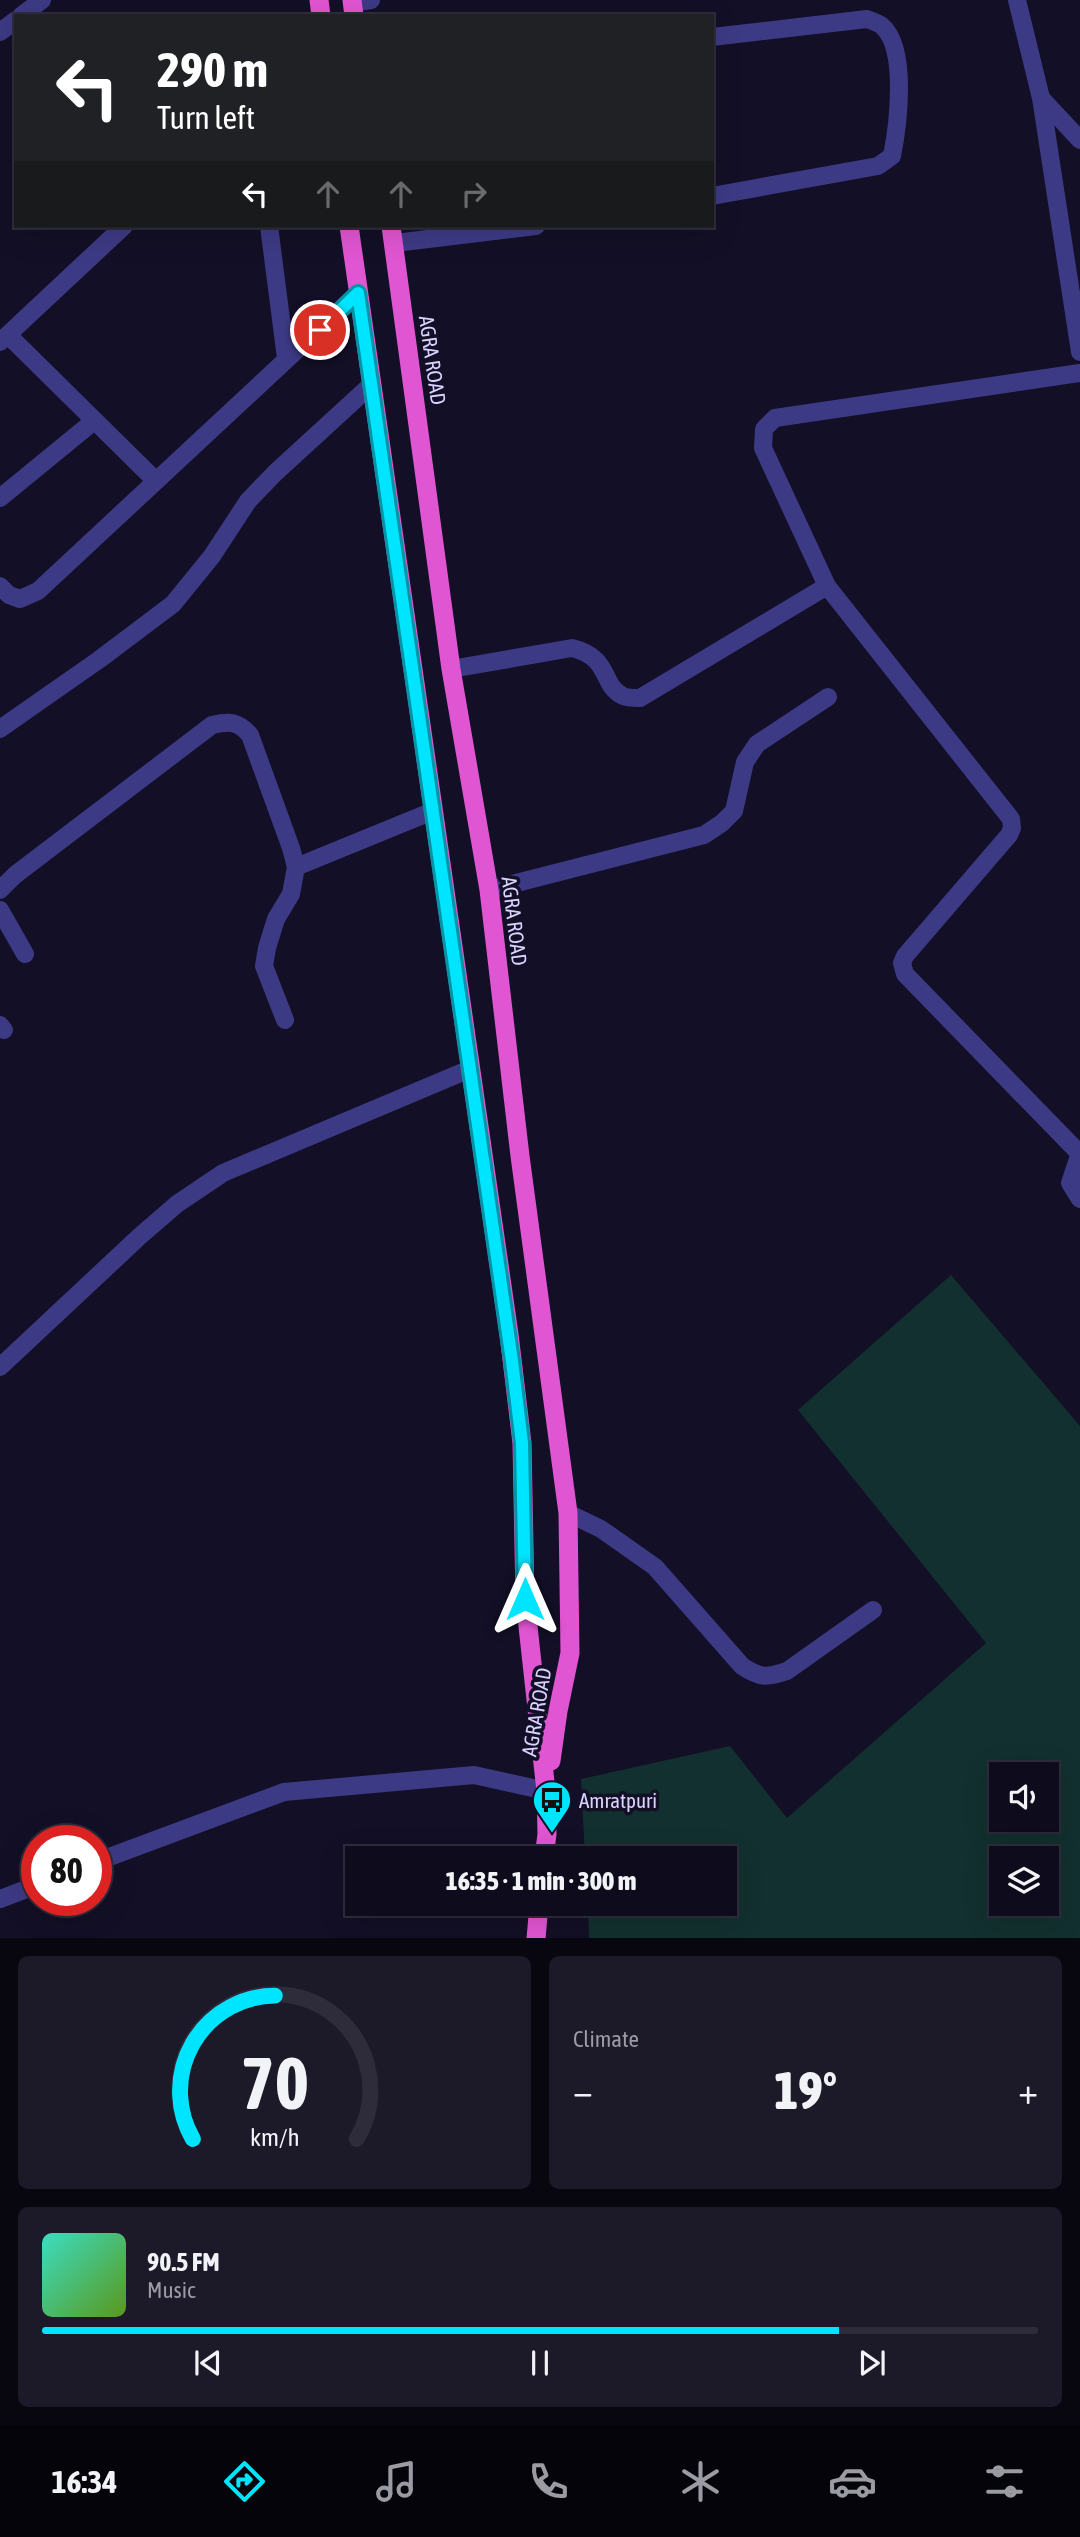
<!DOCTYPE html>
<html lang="en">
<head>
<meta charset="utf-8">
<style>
  :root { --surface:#0e0b1c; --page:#1c1929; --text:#f1f3f6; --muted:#9b9ba3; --line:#2e2b3b; --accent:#00e5ff }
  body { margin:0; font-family:"Asap Condensed",sans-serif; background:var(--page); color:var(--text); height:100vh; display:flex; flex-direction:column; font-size:26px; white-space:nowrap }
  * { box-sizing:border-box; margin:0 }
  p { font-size:23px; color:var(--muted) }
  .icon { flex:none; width:38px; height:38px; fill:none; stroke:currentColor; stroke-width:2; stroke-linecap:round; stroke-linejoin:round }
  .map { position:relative; height:1938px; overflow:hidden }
  .details { display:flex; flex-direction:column; gap:18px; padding:18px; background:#08060f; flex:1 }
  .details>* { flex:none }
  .hud { position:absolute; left:14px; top:14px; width:700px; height:214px; border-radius:0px; box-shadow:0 7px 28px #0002,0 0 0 2px var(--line); background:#202124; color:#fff; overflow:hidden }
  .tools { position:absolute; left:989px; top:1762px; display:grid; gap:14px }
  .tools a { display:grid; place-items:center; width:70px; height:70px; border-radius:0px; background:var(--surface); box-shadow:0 7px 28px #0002,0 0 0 2px var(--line); font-size:35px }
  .speed { position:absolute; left:21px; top:1825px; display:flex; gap:14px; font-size:35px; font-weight:700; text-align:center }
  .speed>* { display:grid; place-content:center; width:91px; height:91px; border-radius:50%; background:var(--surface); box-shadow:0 7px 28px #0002,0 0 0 2px var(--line); line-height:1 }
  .speed .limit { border:10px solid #d22; background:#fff; color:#111 }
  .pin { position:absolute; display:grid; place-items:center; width:60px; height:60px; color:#fff; margin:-30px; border:4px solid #fff; border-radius:50%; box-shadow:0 2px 7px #0007 }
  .me { position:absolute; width:77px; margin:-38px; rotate:0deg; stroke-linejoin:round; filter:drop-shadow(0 0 5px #0008) }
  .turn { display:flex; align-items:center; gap:24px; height:147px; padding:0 28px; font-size:32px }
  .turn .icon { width:91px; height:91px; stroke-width:2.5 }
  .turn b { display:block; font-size:49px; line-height:60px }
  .lanes { display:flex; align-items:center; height:66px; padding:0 28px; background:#0003; justify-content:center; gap:35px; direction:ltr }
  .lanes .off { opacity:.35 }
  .big { font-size:52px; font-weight:800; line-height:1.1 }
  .details .tile { flex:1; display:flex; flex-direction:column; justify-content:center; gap:10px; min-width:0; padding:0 24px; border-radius:10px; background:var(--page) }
  .details .dial { align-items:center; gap:0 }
  .dial svg { height:182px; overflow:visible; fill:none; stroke:var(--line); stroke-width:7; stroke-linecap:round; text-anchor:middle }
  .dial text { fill:var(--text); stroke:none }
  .song { display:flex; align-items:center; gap:21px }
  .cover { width:84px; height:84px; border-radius:10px; background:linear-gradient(135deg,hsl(170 70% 55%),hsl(90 70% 35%)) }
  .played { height:7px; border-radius:4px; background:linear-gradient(90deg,var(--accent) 80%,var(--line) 80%) }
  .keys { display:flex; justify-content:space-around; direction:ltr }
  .heat { display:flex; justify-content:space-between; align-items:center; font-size:38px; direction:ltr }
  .details .tiles { flex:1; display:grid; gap:18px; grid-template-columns:1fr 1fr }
  .tile:last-child { grid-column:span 2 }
  .trip { position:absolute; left:345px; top:1846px; width:392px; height:70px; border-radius:0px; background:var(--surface); box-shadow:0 7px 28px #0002,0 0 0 2px var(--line); font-weight:800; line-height:70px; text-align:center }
  .dock { display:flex; height:112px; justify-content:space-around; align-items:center; background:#06040b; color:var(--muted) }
  .dock .icon { width:49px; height:49px }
  .dock .selected { color:var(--accent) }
  .dock b { font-size:32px; color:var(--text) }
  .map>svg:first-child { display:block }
  .green { fill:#12302f; fill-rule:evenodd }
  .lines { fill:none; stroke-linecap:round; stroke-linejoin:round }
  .service { stroke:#3d3a85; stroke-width:18 }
  .minor { stroke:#3d3a85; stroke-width:18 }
  .tertiary { stroke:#3d3a85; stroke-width:18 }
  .trunk { stroke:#e055d1; stroke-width:19 }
  .route-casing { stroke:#0095a6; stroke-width:18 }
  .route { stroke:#00e5ff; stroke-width:12 }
  .labels { text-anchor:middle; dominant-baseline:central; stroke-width:7; stroke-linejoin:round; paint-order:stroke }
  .street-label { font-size:21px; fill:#d9d4ff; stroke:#130f26 }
  .poi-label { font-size:21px; fill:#d9d4ff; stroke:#130f26; text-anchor:start }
</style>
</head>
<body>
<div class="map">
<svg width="1080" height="1939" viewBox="0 0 1080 1939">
  <rect width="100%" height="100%" fill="#130f26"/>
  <path class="green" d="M951,1275L1080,1426V1938H589L588,1904H724V1858H585L581,1779L730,1746L787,1818L986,1643L798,1410ZM1001,1774H1046V1820H1001ZM1001,1858H1046V1904H1001Z"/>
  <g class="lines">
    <path class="service" d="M712,37L867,19C872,21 879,23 882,26C908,48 898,126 892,156L878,166L712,196
      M269,226L286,358
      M395,243L536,226
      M8,335L156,481
      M0,342L124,226
      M0,498L94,421
      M0,586L9,595L20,599L38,591L358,293
      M0,729L100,659L173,604L212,556L248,501L275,473L371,385
      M489,890L704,835L722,823L734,811L745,762L757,744L828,697
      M0,1025L4,1030
      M0,1367L140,1236L177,1204L223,1173L470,1069"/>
    <path class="minor" d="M1017,0L1041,98L1080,352
      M352,3L371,0
      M1041,98L1080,140
      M827,586L763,448L764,429L775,418L1080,373
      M451,669L572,648C612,658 600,685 623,696C627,698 635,698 640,698L827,586L1011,819L1012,828L1009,835L905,956L902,963L905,974L1080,1154
      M296,867L433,811
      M0,890L15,875L212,725C229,721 238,721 250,735L291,848L296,867L291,894L276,919L267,948L264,966L285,1020
      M0,910L25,954
      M1080,1153L1070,1183L1080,1199
      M568,1513L601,1529L655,1567L742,1666C760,1678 766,1678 787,1671L873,1610
      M96,1862L284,1792L474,1775L546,1791
      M0,1899L37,1885"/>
    <path class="tertiary" d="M21,16L42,0
      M0,32L16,20"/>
    <path class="trunk" d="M319,0L321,16
      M352,0L354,16
      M349,226L509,1334L522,1443L525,1599L546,1791L547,1834L544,1858
      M391,226L451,669L489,890L520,1156L568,1513L570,1653L558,1711L551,1761
      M536,1939L539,1904"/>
  </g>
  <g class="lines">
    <g class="route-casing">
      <path id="route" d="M320,330L358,293L512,1361L522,1443L525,1599"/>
    </g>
    <use href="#route" class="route"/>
  </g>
  <defs>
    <g id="bus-pin" transform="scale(2.0125)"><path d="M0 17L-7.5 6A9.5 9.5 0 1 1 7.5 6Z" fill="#00e5ff" stroke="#130f26"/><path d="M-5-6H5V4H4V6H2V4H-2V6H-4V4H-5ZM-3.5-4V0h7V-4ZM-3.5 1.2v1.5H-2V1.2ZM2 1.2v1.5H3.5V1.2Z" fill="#111"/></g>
  </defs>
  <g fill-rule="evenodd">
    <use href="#bus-pin" x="552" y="1800"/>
  </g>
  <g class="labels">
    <g class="street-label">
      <text transform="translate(433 360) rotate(82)">AGRA ROAD</text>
      <text transform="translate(515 921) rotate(83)">AGRA ROAD</text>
      <text transform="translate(536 1712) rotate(-80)">AGRA ROAD</text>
    </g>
    <g class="poi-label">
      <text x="579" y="1800">Amratpuri</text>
    </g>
  </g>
</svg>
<div class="tools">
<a><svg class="icon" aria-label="sound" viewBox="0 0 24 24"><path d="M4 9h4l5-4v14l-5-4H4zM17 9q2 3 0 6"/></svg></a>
<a><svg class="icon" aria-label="layers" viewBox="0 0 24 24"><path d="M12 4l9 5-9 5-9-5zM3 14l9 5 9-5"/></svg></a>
</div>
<div class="speed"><div class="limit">80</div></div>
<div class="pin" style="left:320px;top:330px;background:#d93025"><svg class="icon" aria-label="arrive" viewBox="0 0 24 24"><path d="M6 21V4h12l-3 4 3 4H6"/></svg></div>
<svg class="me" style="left:525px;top:1599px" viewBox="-20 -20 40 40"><path d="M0-17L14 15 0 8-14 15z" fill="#00e5ff" stroke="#fff" stroke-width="4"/></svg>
<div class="trip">16:35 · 1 min · 300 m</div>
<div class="hud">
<div class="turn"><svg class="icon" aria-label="left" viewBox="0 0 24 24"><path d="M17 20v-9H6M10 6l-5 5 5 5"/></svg><div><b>290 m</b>Turn left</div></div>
<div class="lanes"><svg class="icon" aria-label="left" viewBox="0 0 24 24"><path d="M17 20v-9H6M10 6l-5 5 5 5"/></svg><svg class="icon off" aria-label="ahead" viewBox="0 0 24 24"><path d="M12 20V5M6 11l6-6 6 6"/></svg><svg class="icon off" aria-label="ahead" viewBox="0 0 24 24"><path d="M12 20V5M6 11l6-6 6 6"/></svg><svg class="icon off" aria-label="right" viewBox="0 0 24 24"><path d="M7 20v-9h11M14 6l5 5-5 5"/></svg></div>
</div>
</div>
<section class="details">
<div class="tiles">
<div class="tile dial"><svg viewBox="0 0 100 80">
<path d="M14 69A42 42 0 1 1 86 69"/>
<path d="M14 69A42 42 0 0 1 50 6" stroke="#00e5ff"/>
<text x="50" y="56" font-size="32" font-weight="700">70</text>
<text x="50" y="72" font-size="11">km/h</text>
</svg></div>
<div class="tile"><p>Climate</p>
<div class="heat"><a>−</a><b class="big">19°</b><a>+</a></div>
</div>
<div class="tile">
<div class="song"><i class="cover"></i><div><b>90.5 FM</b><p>Music</p></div></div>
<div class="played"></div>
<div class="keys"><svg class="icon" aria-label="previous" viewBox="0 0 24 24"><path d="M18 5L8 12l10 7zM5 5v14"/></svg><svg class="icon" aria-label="pause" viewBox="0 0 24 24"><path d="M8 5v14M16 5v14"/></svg><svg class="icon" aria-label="next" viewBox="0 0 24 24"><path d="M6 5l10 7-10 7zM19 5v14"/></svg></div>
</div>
</div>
</section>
<nav class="dock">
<b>16:34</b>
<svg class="icon selected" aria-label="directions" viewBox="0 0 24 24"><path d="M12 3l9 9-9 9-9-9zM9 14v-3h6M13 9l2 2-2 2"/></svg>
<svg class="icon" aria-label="music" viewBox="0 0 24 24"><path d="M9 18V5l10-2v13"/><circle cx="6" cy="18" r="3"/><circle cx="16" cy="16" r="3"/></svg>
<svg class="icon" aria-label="phone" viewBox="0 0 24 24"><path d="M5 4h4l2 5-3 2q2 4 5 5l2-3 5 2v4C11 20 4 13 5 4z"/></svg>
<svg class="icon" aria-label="climate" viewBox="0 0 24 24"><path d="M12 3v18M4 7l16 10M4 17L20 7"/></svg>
<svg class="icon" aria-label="car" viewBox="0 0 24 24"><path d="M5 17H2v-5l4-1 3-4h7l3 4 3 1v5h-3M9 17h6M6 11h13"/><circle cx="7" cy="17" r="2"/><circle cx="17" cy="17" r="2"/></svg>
<svg class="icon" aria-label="filters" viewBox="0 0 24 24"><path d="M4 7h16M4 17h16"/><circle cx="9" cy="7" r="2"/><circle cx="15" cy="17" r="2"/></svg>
</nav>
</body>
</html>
